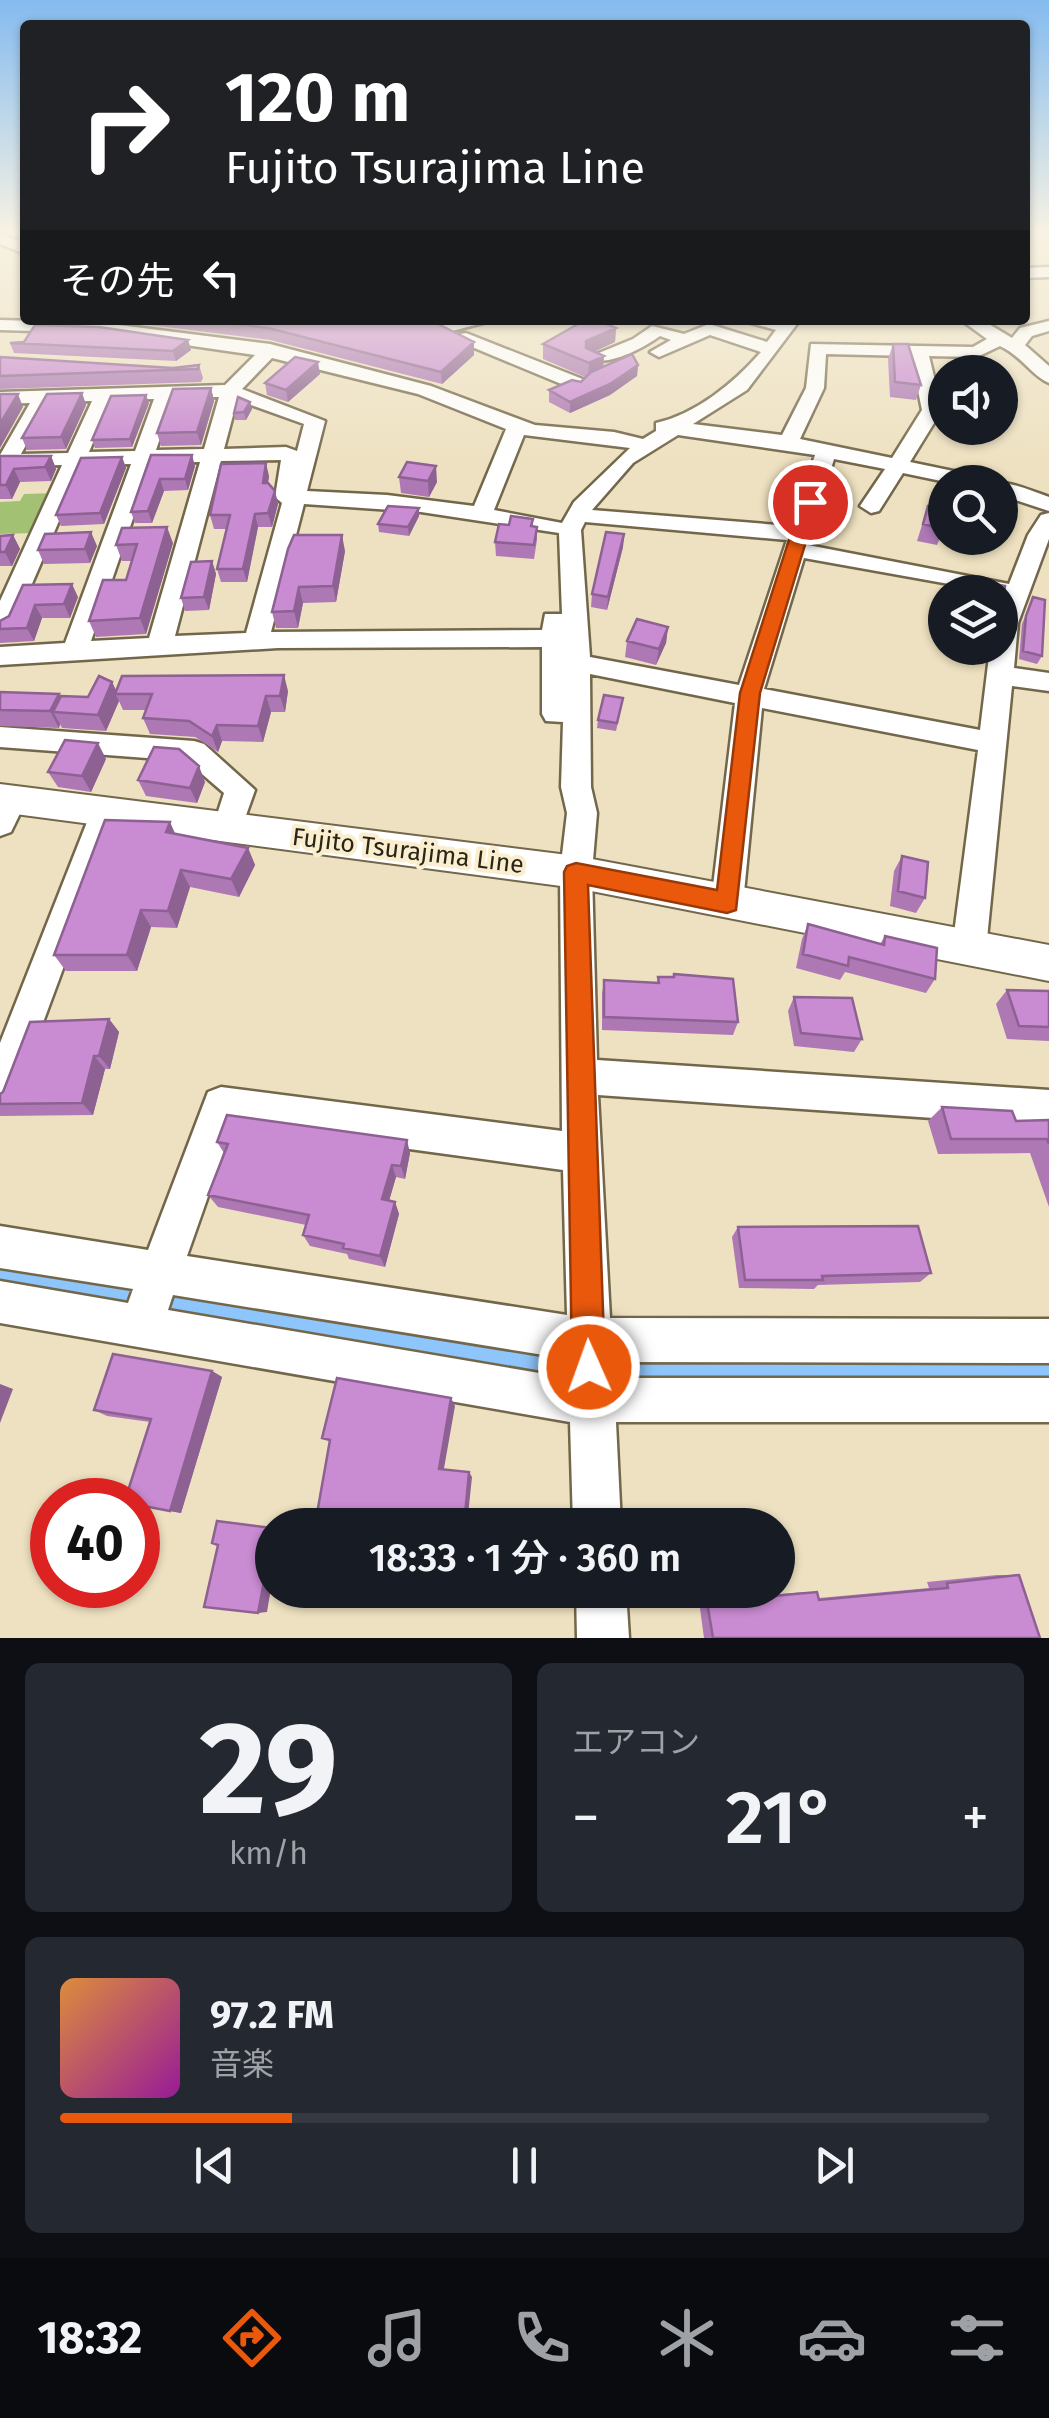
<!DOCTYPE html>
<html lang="ja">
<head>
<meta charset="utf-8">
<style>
  :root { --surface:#171b24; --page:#242831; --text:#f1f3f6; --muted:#9ea1a6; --line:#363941; --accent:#ea580c }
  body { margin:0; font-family:"Fira Sans","Noto Sans JP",sans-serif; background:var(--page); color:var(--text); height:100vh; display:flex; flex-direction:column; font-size:38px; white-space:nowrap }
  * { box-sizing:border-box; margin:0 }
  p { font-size:32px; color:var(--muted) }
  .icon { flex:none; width:55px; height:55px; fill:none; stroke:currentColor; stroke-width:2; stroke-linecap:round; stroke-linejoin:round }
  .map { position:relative; height:1638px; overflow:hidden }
  .sheet { display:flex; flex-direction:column; gap:25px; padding:25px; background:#0d0f14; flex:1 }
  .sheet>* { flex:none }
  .banner { position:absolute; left:20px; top:20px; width:1010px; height:305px; border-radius:10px; box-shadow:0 2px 8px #0004; background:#202124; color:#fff; overflow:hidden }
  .tools { position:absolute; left:928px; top:355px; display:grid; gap:20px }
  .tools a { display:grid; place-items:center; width:90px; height:90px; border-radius:50%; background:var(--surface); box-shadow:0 2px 8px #0004; font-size:50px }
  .speed { position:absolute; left:30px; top:1478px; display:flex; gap:20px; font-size:50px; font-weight:700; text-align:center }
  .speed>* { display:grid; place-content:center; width:130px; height:130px; border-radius:50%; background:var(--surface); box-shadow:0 2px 8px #0004; line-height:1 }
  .speed .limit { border:15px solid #d22; background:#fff; color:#111 }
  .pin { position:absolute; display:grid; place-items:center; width:85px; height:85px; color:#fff; margin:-42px; border:5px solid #fff; border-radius:50%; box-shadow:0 2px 10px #0007 }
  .me { position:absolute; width:110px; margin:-55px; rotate:358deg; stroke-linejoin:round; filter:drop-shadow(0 0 8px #0008) }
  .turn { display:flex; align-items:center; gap:35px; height:210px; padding:0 40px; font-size:45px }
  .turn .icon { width:130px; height:130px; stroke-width:2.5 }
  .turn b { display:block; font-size:70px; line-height:85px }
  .then { display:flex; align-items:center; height:95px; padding:0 40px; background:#0003; gap:20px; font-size:38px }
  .big { font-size:75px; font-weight:600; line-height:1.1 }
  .sheet .card { flex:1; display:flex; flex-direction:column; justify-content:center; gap:15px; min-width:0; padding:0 35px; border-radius:15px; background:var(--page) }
  .sheet .dial { align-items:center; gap:0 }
  .dial b { font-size:130px; line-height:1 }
  .song { display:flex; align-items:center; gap:30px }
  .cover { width:120px; height:120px; border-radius:15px; background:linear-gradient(135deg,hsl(30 70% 55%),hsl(300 70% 35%)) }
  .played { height:10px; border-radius:5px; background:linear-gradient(90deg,var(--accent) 25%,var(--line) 25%) }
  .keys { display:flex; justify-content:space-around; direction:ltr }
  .heat { display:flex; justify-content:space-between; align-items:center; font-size:55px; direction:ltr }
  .sheet .tiles { flex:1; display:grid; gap:25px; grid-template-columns:1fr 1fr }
  .card:last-child { grid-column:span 2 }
  .trip { position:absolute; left:255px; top:1508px; width:540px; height:100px; border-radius:50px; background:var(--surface); box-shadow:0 2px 8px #0004; font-weight:600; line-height:100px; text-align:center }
  .menu { display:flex; height:160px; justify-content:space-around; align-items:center; background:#090b0e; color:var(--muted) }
  .menu .icon { width:70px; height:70px }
  .menu .current { color:var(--accent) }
  .menu b { font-size:45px; color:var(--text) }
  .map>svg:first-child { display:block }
  .green { fill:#a2c173 }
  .water { fill:#8ec5fa }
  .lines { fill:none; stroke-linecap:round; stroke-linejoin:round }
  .minor-casing { stroke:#73674b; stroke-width:5 }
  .major-casing { stroke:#73674b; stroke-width:4 }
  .minor { fill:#fff; fill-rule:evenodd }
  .major { fill:#fff; fill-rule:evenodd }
  .wall { fill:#ad78b4 }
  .shaded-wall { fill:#8d6192 }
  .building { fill:#c98bd1; stroke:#8d6192; stroke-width:2.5 }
  .route { fill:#ea580c; stroke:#983908; stroke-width:2.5 }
  .labels { text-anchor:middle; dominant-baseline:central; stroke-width:8; stroke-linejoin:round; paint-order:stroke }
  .street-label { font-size:25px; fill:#2a2519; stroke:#fbeece }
</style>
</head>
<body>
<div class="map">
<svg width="1049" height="1638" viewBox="0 0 1049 1638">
  <rect width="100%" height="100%" fill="#eee1c1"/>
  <path class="green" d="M56,493L33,533L0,534V502L20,501L24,494Z"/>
  <path class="water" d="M0,1256L167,1282L1049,1357V1382L568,1381L0,1286Z"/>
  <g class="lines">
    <g class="minor-casing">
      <path id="minor" d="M0,234L25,243V254L0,244Z
        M1049,267V277L1025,278V268Z
        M0,320L103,323L270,344L431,386L535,425L614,432L643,439L656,431V423C696,414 734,383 761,352L710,335L659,357L650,352L671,340L660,336C642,349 614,363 592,361L589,357L633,339L652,326L684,334L709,324L767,342L776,330L740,320H800L747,390L693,424L782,435L806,388L811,344L973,347L987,339L961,320H982L1012,338L1020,328L1049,321V331L1032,336L1025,345L1049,366V383C1032,376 1023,357 1000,346L977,357L929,356L942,410L910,462L982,477L984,482H946L903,473L879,511L871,513L860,506L885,469L834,459L808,545L1009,584L1028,535L1041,515L1049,513V539L1018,623L1014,668L1049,673V691L1012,686L986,949L981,959L969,963L957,959L952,949L978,750L762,708L743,903L738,912L727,916L716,912L711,903L735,703L590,674L591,787L597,813L592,872L597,1060L1049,1090V1126L598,1095L610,1318L1049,1319V1363L612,1362L613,1378H1049V1422H616L621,1525H573L570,1422L0,1323V1281L128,1303L133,1289L0,1268V1226L148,1250L208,1092L221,1087L562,1131L560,872L567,813L561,787L563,722L546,721L542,714V647L278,648L0,665V647L65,643L131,464L83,465L13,628L0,636V601L62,465L0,467V455L30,403L0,404V392L225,385L255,355L103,333L0,330ZM826,354L911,356L922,410L892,458L800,439L824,388ZM272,358L418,394L506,429L474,506L387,495L307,491L325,421L242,389ZM219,397L204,449L156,450L174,398ZM154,399L135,451L89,452L111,400ZM237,400L304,424L297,451L286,447L224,449ZM92,401L68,453L21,454L50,402ZM524,435L630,448L574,502L562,523L494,510ZM678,435L815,455L791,526L592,510L633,463ZM281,460L275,497L282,503L246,633L175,636L221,461ZM200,462L149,638L91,641L152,463ZM304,504L421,512L559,533L562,614H545L542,630L271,632ZM585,522L787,540L739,685L590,657L581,530ZM804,558L1005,594L1000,606V648H990L980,730L764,689ZM233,1125L563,1170L567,1315L187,1256ZM173,1295L568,1359L569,1378L168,1310Z
        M416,320H495L444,333Z
        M466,333L585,380L587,384L578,390L571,388L460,342V334Z
        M996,482C1014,483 1032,491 1049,497V511L1000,495V482Z
        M0,727L194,741L204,744L255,790L239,835L228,839L217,835L213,827L224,793L187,761L0,747Z
        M12,788L22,791L27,799L11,832L0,836V794Z
        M106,800L117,804L121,812L18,1090L13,1103L0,1108V1043L91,812L95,804Z
        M576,1590H626L629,1638H577Z"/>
    </g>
    <g class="major-casing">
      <path id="major" d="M0,784L576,856L1049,945V981L576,888L0,812Z"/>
    </g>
    <use href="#minor" class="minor"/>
    <use href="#major" class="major"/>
  </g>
  <path class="wall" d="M125,320H430L474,355L442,384L270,340L126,322Z
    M616,328L615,342L594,352L604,356L603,367L638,365L637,376L610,395L570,413L549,402V390L581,382L585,377L543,359V344Z
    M188,340L191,350L176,361L14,353L10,343Z
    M893,344L921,385L916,400L890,397L888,359Z
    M0,357L173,368L199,365L203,378L201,382L0,389Z
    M320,374L288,402L267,395L265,383Z
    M211,388L214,401L201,445L161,446L157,433Z
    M82,393L86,405L66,449L27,450L22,438Z
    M250,402L252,409L246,420H235L234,413Z
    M149,403L132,447L95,448L92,440Z
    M151,455L195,466L188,490L164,491L152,523H135L131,512Z
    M0,456H51L56,469L51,481L20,482L12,499H0Z
    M122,457L126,468L104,524L61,526L56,515Z
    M269,476L268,483L275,491L278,504L272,527H258L247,582H221L217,569L226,529H214L210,515Z
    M399,477L437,482L429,497L401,493Z
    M928,506L944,529L937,545L917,541Z
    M419,508V516L409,536L379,532L378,524Z
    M533,519V526L537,527V540L534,559L496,556L495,542L509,525Z
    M624,534L623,547L607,610L591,607L592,594Z
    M13,535L20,549L12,566H0V536Z
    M173,543L146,634L96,637L89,621L126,580L132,561H122L116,545Z
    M97,546L90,563L44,564L38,550Z
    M288,549L345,551L336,602L303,603L298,628H276L272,612Z
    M212,561L216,574L209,610L185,611L181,598Z
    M23,585L78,597L70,618H42L34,641L0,643V621L9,616Z
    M1033,597L1042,656L1037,664L1019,659L1022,624Z
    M668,627L666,643L656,665L625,657L627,641Z
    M112,682L116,691H288L285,712H271L263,742L222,741L218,752L195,737L150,734L143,718L146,710H123L119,701L106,731L62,728L60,724L59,728L0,726V692L59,694L60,697H88Z
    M623,698L616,731L597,728L598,720Z
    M106,759L91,792L58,787L48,772Z
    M138,780L205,782L197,803L146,796Z
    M175,834L248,848L255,865L239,897L190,887L177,928L151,927L137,971H66L54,955Z
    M902,856L925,898L916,913L890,906L894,871Z
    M808,924L880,944L885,936L935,979L926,993L845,972L840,980L796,968L802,939Z
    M658,977L738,1022L733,1035L602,1030V994L604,980L657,983Z
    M1007,990L1049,991V1041L1007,1039L996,1004Z
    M794,997L862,1039L854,1052L794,1046L788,1011Z
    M109,1019L119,1032L110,1069H105L93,1115L0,1116V1094Z
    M942,1107L1016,1121L1049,1120V1207L1030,1153L938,1154L928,1121Z
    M217,1142L410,1153L405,1179L396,1177L389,1201L395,1202L399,1214L385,1267L349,1259L347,1254L310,1246L303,1235L306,1225L218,1207L208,1195L224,1153Z
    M738,1227L931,1273L920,1282L818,1285L814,1289L739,1288L732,1237Z
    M212,1371L222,1377L181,1513L138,1505L150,1422L107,1416L94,1410Z
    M997,1575H1019L1040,1638H704L699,1601L804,1592H817L819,1598L929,1588L927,1582Z"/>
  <path class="shaded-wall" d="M616,328L615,342L585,356L586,341Z
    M188,340L191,350L176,361L173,351Z
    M474,342V355L442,384L441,372Z
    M604,356L603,371L588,379L589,363Z
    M318,362L320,374L288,402L286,390Z
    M638,365L637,376L610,395L570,413V402Z
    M211,388L214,401L201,445L197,432Z
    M82,393L86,405L66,449L61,437Z
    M18,394L23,407L0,448V424Z
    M146,395L149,403L132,447L130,439Z
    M250,402L252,409L246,420L244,412Z
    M192,455L195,466L188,490L185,479Z
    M51,456L56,469L51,481L45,467Z
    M122,457L126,468L104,524L100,513Z
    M266,463L269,476L266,496L263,483Z
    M436,466L437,482L429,497L428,481Z
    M14,469L20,482L12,499L6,485Z
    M160,479L164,491L152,523L148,511Z
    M275,491L278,504L272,527L268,513Z
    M419,508V516L409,536L408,527Z
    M255,514L258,527L247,582L243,569Z
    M167,527L173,543L146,634L140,618Z
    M91,532L97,546L90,563L85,549Z
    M624,534L623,547L607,610L608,597Z
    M13,535L20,549L12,566L5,552Z
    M342,535L345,551L336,602L333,586Z
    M212,561L216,574L209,610L204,597Z
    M72,584L78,597L70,618L64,604Z
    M299,587L303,603L298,628L294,611Z
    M35,605L42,618L34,641L27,628Z
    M668,627L666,643L656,665L659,649Z
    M284,675L288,691L285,712L280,696Z
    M112,682L118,694H115L119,701L106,731L98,715Z
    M59,694L67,710L53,712L60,724L59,728L50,711Z
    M266,696L271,712L263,742L258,726Z
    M217,725L222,741L218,752L212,736Z
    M98,743L106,759L91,792L82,776Z
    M199,766L205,782L197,803L190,788Z
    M170,822L178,840L166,832Z
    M248,848L255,865L239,897L231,879Z
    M181,870L190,887L177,928L168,911Z
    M141,910L151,927L137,971L127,955Z
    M109,1019L119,1032L110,1069L99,1056Z
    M94,1056L105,1069L93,1115L82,1103Z
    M407,1140L410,1153L405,1179L401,1166Z
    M392,1165L396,1177L386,1211L382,1199Z
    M395,1202L399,1214L385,1267L380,1256Z
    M212,1371L222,1377L181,1513L170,1511Z
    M0,1384L13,1389L0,1423Z
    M451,1398L455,1406L443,1474L439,1469Z
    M469,1472L472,1477L467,1525H464Z
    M138,1515L144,1516L138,1539Z
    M272,1539V1582L267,1612L258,1613Z"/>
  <path class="building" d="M201,320H430L474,342L441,372L268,328Z
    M585,320H597L616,328L586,341V348L604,356L589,363L543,344Z
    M35,325L99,327L188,340L173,351L10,343L24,342Z
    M893,344H908L921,385L895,382Z
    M632,354L638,365L610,384L570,402L549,390L572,380L581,382L591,372Z
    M0,357L173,368L199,365L198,369L0,376Z
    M295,357L318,362L286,390L265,383Z
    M211,388L197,432L157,433L173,389Z
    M82,393L61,437L22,438L47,394Z
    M0,394H18L0,424Z
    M146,395L130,439L92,440L111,396Z
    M238,397L250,402L244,412L234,413Z
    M151,455H192L185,479H160L148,511L131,512Z
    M0,456H51L45,467L14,469L6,485H0Z
    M122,457L100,513L56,515L81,458Z
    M407,462L436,466L428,481L399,477Z
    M266,463L263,483H268L275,491L268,513L255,514L243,569H217L230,515H210L221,464Z
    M388,506L419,508L408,527L378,524Z
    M928,506L945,510L944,529L923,524Z
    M511,516L533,519L531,526L537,527L534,545L495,542L499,524L509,525Z
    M167,527L140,618L89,621L103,580H126L137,544L116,545L122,528Z
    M91,532L85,549L38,550L45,534Z
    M606,532L624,534L608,597L592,594Z
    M13,535L5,552H0V536Z
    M294,535H342L333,586L299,587L294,611L272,612L288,549Z
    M212,561L204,597L181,598L191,562Z
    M962,578L1005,586L1002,606H1000V592H961Z
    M72,584L64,604L35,605L27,628L0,629V621L9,616L23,585Z
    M1033,597L1045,600L1042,656L1023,651L1026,616Z
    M637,619L668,627L659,649L627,641Z
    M284,675L280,696H266L258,726L217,725L212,736L189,721L143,718L152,694H115L122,676Z
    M99,676L112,682L98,715L53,712L61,696L88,697Z
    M0,692L59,694L50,711L0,710Z
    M604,695L623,698L617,723L598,720Z
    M65,740L98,743L82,776L48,772Z
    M154,747L179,749L199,766L190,788L138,780Z
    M105,820L170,822L166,832L248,848L231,879L181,870L168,911L141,910L127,955H54Z
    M902,856L928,862L925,898L898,891Z
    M808,924L884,945L885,936L937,948L935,979L849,957L848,966L803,954Z
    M674,974L733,979L738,1022L604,1017V980L659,983L658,977H674Z
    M1007,990L1049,991V1027L1019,1026Z
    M794,997L852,998L862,1039L801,1033Z
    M109,1019L99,1056H94L82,1103L0,1104V1094L3,1092L30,1022Z
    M942,1107L1012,1111L1016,1121L1049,1120V1144L1047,1139H951Z
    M227,1115L407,1140L401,1166L392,1165L382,1199L395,1202L380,1256L343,1248L344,1244L303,1235L309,1215L208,1195L228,1144L217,1142Z
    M918,1226L931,1273L822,1276L823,1280H745L738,1227Z
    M113,1354L212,1371L170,1511L138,1505V1500H125L151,1419L94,1410Z
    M337,1378L451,1398L439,1469L469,1472L464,1525H315L330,1440L322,1438Z
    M217,1521L272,1528V1539L258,1613L204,1607L218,1545L212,1543Z
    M1019,1575L1040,1638H713L707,1602L817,1592L819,1600L948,1588L947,1583Z"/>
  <linearGradient id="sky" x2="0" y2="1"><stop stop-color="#84bbef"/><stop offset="0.5" stop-color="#f7f2e3"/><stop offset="1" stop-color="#f7f2e3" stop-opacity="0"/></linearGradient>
  <rect width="1049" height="464" fill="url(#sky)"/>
  <path class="route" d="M810,497L818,502L760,693L736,910L727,913L588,885L605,1367L601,1379L589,1383L577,1379L572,1367L564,872L567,866L576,863L717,890L740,693L801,502Z"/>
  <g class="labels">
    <g class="street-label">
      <text transform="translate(408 851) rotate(7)">Fujito Tsurajima Line</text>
    </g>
  </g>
</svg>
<div class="tools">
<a><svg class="icon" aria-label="sound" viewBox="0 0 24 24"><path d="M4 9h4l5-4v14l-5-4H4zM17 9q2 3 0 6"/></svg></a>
<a><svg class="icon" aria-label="search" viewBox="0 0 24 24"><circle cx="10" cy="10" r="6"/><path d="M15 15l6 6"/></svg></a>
<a><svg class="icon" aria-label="layers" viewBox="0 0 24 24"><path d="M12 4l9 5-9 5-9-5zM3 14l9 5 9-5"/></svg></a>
</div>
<div class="speed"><div class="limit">40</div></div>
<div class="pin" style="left:810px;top:502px;background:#d93025"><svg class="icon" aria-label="arrive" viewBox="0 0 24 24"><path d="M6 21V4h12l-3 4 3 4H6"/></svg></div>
<svg class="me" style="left:589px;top:1367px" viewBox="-20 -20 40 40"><circle r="17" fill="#ea580c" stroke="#fff" stroke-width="3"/><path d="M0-11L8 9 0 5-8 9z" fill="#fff"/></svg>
<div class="trip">18:33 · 1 分 · 360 m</div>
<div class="banner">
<div class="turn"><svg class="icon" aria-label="right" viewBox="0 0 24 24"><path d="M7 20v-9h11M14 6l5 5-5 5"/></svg><div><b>120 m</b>Fujito Tsurajima Line</div></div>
<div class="then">その先<svg class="icon" aria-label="left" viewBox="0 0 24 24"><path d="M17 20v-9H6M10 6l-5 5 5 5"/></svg></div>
</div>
</div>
<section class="sheet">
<div class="tiles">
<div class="card dial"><b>29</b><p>km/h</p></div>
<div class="card"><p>エアコン</p>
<div class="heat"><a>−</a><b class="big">21°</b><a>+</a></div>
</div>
<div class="card">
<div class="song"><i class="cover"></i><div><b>97.2 FM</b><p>音楽</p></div></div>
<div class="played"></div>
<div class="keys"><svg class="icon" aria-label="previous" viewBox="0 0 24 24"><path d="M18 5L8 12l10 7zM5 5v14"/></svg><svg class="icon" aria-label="pause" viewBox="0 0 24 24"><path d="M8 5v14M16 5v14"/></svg><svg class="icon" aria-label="next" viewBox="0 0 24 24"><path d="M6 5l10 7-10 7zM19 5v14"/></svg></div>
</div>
</div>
</section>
<nav class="menu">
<b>18:32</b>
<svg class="icon current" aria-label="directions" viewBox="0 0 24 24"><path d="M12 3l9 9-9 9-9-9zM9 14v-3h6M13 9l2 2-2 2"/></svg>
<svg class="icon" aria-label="music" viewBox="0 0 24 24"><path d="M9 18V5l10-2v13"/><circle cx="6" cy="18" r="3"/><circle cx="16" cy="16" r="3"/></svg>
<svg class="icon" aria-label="phone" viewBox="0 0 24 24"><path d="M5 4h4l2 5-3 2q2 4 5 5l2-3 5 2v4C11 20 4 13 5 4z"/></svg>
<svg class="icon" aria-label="climate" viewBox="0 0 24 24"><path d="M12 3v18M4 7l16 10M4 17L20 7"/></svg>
<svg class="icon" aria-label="car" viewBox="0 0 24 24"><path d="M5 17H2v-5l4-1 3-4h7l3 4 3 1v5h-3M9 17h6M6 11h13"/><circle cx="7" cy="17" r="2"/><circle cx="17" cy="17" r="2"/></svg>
<svg class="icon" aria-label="filters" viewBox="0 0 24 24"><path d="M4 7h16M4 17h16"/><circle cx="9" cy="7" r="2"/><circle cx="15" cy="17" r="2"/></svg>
</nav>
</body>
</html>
